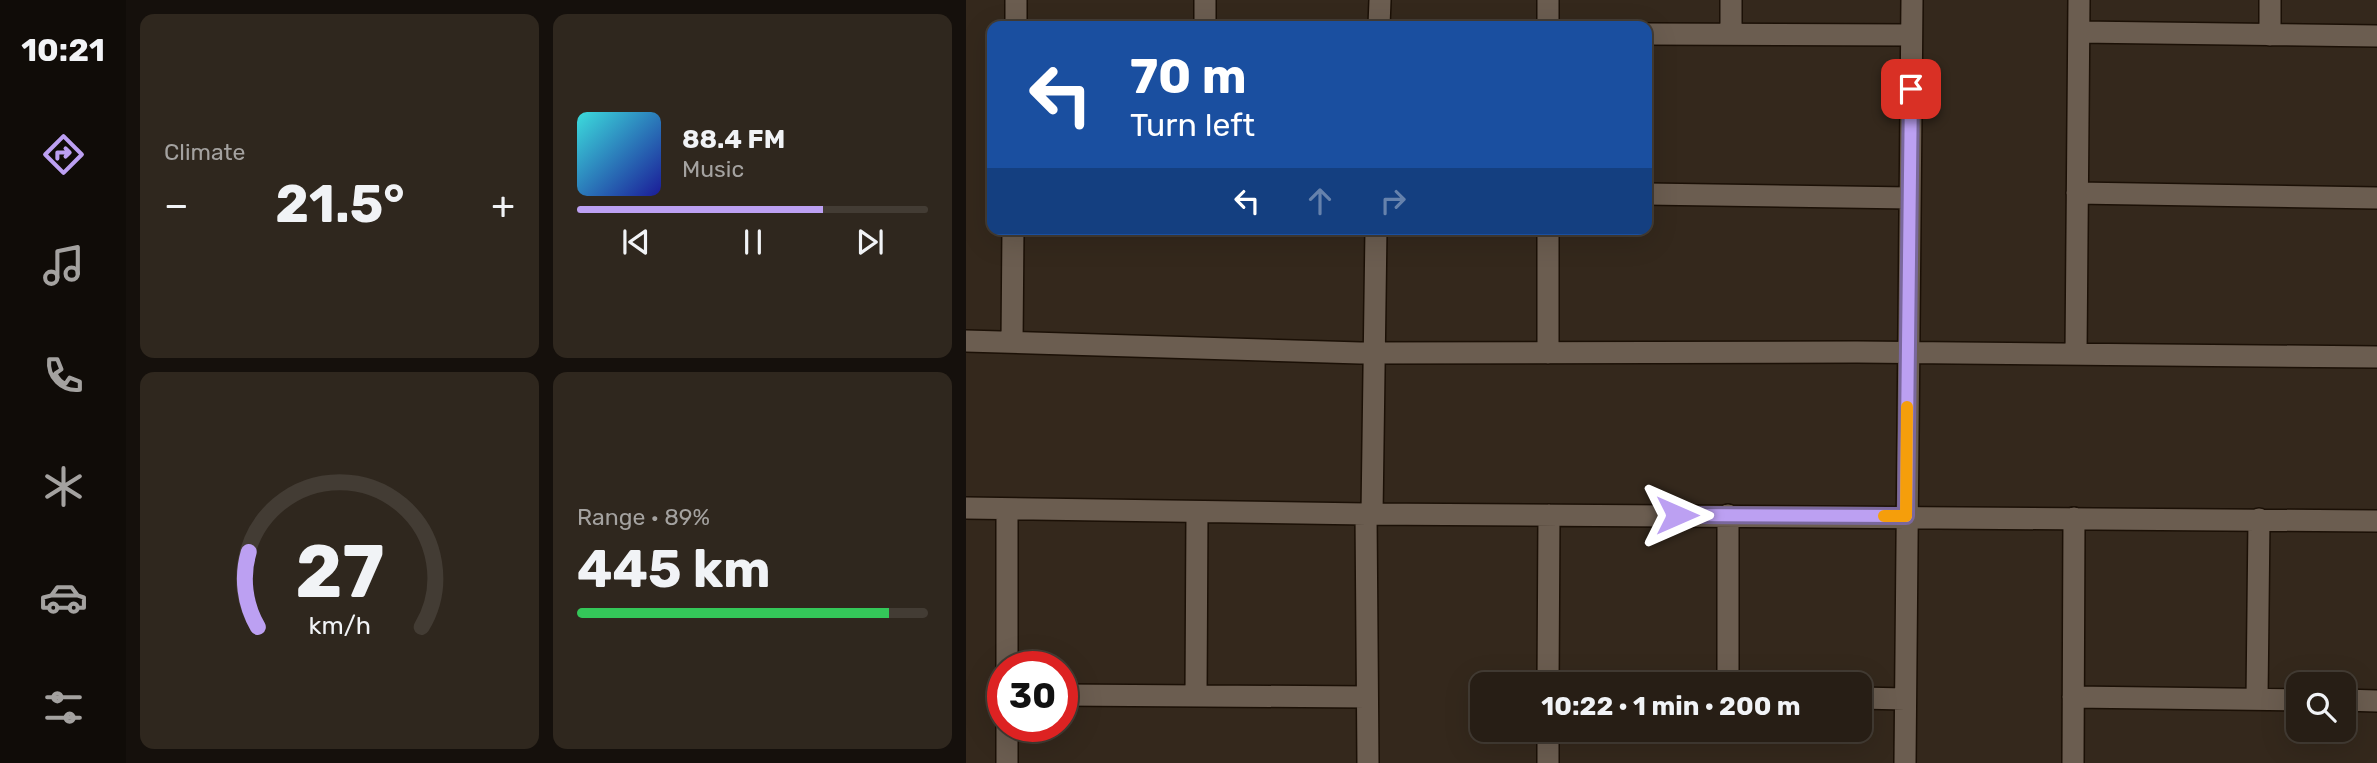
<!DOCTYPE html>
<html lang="en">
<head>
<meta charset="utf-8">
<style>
  :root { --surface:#271e15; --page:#2f271e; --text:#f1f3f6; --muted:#a4a2a0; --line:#433c34; --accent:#bca0f2 }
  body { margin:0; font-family:Rubik,sans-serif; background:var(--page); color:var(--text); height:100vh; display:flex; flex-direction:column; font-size:26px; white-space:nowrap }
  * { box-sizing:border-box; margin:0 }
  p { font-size:23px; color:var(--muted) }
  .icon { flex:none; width:38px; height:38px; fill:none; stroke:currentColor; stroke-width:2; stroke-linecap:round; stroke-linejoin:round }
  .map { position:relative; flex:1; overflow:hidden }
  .drawer { display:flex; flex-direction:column; gap:14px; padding:14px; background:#15100c; width:840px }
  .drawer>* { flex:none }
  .hud { position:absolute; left:21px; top:21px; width:665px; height:214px; border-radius:14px; box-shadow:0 7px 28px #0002,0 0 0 2px var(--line); background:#1a4fa0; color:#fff; overflow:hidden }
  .tools { position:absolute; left:1320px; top:672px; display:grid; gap:14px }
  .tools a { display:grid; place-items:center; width:70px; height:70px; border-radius:14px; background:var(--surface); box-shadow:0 7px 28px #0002,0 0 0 2px var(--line); font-size:35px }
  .speed { position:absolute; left:21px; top:651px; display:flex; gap:14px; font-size:35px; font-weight:700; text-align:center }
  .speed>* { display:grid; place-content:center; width:91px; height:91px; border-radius:50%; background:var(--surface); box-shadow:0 7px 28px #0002,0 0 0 2px var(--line); line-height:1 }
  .speed .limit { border:10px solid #d22; background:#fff; color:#111 }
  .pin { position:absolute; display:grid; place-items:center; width:60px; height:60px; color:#fff; margin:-30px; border-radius:14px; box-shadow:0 4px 10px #0006 }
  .me { position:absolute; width:77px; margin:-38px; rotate:90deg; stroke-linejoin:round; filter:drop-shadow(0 0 5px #0008) }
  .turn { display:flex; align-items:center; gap:24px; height:147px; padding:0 28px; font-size:32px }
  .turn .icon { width:91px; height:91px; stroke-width:2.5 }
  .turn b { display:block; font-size:49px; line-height:60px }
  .lanes { display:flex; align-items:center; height:66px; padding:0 28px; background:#0003; justify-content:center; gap:35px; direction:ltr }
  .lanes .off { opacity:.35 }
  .big { font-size:52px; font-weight:700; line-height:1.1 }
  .drawer .card { flex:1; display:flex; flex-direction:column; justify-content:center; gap:10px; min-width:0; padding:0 24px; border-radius:14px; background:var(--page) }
  .drawer .dial { align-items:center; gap:0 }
  .dial svg { height:182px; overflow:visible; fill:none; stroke:var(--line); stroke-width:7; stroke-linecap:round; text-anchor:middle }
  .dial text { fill:var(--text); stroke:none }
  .song { display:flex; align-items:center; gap:21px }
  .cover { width:84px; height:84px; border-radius:10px; background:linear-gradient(135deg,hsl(180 70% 55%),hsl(240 70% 35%)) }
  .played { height:7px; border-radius:4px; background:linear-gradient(90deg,var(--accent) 70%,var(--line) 70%) }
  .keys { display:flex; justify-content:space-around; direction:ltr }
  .heat { display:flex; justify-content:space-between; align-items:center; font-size:38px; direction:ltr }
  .charge { height:10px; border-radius:5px; background:linear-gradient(90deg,#34c759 89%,var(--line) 0) }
  .drawer .tiles { flex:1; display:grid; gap:14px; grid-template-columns:repeat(2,1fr) }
  .trip { position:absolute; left:504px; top:672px; width:402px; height:70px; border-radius:14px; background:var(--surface); box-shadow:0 7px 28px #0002,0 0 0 2px var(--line); font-weight:700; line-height:70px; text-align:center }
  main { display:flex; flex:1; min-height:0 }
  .tab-bar { display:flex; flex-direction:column; width:126px; justify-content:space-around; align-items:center; background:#100c08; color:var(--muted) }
  .tab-bar .icon { width:49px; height:49px }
  .tab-bar .active { color:var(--accent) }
  .tab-bar b { font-size:32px; color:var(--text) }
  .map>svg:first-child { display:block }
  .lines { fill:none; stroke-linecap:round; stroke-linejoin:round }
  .street-casing { stroke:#1b1006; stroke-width:24 }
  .street { stroke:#6b5d50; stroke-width:21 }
  .route-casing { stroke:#7a689d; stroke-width:18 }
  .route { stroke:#bca0f2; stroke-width:12 }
  .slow { stroke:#f59e0b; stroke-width:12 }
</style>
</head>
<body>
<main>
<nav class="tab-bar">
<b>10:21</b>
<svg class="icon active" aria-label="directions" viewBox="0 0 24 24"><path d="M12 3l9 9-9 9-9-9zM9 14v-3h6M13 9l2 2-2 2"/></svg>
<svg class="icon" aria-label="music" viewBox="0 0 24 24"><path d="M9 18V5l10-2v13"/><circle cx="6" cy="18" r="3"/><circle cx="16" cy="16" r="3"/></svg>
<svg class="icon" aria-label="phone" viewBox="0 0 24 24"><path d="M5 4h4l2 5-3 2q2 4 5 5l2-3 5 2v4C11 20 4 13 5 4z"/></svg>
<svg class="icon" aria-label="climate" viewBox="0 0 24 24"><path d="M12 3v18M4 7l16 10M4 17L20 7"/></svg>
<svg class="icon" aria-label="car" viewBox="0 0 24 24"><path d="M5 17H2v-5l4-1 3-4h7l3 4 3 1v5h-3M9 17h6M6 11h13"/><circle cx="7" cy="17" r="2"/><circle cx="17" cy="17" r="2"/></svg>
<svg class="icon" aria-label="filters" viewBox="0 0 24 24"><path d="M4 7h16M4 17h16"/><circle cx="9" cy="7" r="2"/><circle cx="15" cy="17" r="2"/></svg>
</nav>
<section class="drawer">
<div class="tiles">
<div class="card"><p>Climate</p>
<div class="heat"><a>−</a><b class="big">21.5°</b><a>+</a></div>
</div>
<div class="card">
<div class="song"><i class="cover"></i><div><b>88.4 FM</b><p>Music</p></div></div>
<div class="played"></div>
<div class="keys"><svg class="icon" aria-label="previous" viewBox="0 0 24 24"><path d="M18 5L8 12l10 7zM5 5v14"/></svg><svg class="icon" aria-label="pause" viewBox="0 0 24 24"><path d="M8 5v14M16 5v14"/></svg><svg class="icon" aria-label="next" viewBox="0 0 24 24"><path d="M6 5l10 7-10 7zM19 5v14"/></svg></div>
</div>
<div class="card dial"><svg viewBox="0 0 100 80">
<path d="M14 69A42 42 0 1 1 86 69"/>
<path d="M14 69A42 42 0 0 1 10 36" stroke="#bca0f2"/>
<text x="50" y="56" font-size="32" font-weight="700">27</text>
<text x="50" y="72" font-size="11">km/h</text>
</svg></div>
<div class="card"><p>Range · 89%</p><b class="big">445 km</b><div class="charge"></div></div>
</div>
</section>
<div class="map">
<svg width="1411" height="763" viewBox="0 0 1411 763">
  <rect width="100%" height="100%" fill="#34281c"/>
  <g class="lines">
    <g class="street-casing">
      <path id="street" d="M582,0V26
        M1304,0V35
        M50,26V0
        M239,26V0
        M413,26L414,0
        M1113,32L1411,36
        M681,34L945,35
        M765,34V0
        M1111,193L1411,198
        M681,194L943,198
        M0,341L394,353L891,352L1411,357
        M46,342L47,229
        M582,353V229
        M1110,353L1113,0
        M0,508L400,514L1411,521
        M400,514L402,763
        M406,514L410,229
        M762,515V684
        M41,667V509
        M582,684L583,515
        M96,695L401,697
        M230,696L231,512
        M1107,697L1332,700
        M894,698L939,699
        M1291,699L1293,519
        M1377,700L1411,701
        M41,726V763
        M582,763V730
        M939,763L946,0
        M1107,763L1108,518"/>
    </g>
    <use href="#street" class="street"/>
  </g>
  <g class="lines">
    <g class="route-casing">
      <path id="route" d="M711,515L940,516L945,89"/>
    </g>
    <use href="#route" class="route"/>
    <path class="slow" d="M918,516H940L941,407"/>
  </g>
</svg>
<div class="tools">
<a><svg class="icon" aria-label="search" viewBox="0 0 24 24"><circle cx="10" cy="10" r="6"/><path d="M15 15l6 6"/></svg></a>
</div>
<div class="speed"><div class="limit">30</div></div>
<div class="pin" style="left:945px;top:89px;background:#d93025"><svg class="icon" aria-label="arrive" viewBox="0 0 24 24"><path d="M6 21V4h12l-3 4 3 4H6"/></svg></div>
<svg class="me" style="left:711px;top:515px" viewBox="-20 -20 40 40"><path d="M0-17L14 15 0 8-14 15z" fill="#bca0f2" stroke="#fff" stroke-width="4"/></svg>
<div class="trip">10:22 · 1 min · 200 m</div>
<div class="hud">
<div class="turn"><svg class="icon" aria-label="left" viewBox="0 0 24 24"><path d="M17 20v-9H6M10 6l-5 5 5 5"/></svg><div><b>70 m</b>Turn left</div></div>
<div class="lanes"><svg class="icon" aria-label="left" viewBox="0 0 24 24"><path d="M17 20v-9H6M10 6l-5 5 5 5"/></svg><svg class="icon off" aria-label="ahead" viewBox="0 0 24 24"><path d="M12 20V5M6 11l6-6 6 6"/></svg><svg class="icon off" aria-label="right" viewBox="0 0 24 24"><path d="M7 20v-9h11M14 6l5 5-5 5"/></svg></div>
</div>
</div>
</main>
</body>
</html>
